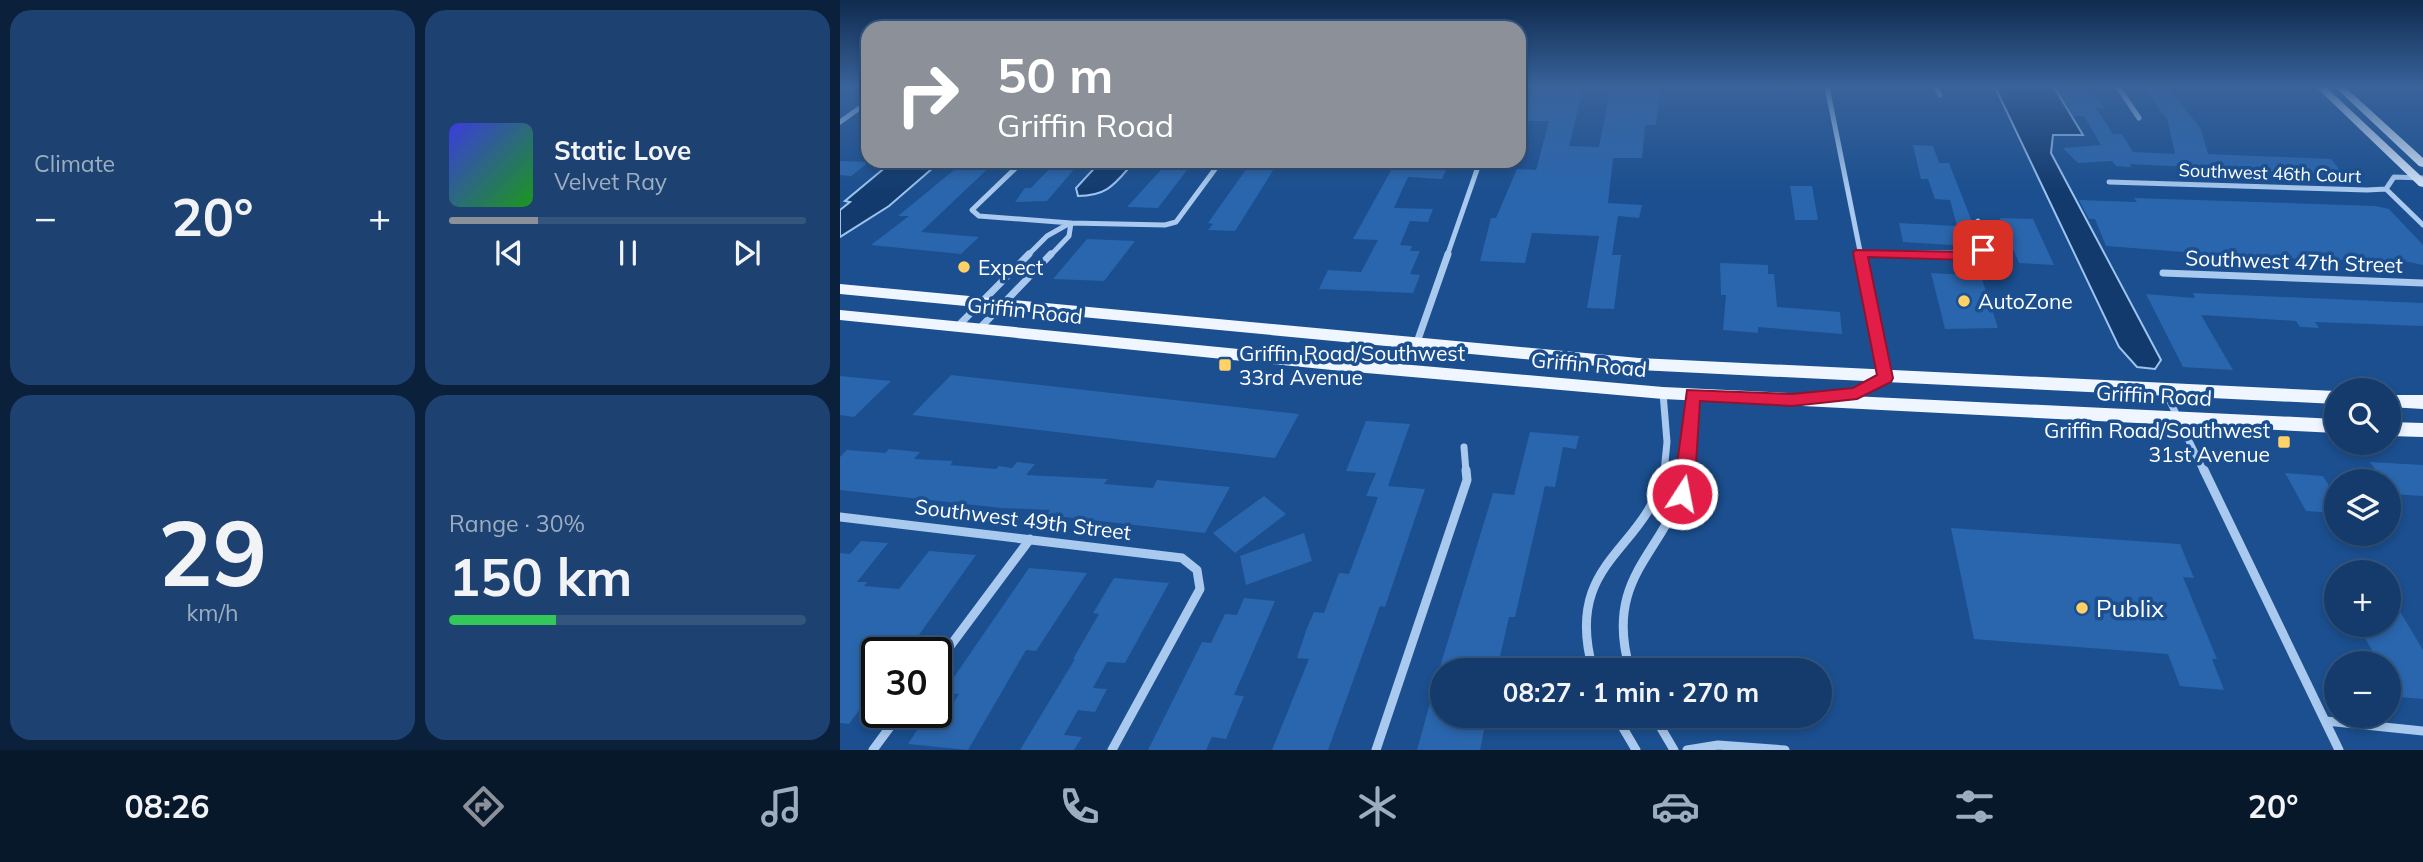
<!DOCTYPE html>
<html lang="en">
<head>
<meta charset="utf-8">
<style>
  :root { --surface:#143b6b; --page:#1d4271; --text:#f1f3f6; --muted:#9dadc1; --line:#33557e; --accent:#8c9099 }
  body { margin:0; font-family:Mulish,sans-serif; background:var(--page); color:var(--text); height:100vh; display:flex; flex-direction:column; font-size:26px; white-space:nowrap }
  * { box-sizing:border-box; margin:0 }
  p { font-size:23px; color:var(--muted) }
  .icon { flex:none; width:38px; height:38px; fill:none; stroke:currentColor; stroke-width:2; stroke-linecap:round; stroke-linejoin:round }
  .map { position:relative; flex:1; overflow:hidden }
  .drawer { display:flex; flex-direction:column; gap:10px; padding:10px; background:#0b203b; width:840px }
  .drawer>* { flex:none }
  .hud { position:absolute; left:21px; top:21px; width:665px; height:147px; border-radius:21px; box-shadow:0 4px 10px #0003,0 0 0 2px var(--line); background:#8c9099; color:#fff; overflow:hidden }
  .controls { position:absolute; left:1484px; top:378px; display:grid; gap:14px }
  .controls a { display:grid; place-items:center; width:77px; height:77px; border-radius:50%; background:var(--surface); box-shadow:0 4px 10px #0003,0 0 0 2px var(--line); font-size:35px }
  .speed { position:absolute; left:21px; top:637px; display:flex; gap:14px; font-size:35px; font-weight:700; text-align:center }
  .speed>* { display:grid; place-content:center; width:91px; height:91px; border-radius:50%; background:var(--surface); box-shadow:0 4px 10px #0003,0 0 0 2px var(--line); line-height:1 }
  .speed .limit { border:4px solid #111; border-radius:10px; background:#fff; color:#111 }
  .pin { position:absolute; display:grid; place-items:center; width:60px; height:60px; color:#fff; margin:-30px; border-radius:14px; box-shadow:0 4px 10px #0006 }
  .me { position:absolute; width:77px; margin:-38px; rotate:11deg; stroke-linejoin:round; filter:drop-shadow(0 0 5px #0008) }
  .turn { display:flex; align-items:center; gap:24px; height:147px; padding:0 21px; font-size:32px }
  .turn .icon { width:91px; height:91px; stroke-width:2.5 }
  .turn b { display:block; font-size:49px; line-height:60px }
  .big { font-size:52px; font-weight:700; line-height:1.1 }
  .drawer .tile { flex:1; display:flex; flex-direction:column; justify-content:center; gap:10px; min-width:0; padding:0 24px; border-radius:21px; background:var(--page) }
  .drawer .dial { align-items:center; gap:0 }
  .dial b { font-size:91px; line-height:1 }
  .song { display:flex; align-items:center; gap:21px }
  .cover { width:84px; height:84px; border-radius:10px; background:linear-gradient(135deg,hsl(240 70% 55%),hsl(120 70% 35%)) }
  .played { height:7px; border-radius:4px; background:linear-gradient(90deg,var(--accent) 25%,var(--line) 25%) }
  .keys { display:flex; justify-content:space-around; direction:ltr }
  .heat { display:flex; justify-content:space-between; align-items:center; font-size:38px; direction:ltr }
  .charge { height:10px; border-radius:5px; background:linear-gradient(90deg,#34c759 30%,var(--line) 0) }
  .drawer .tiles { flex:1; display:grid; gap:10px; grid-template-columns:repeat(2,1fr) }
  .trip { position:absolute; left:590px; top:658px; width:402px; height:70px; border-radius:35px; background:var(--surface); box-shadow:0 4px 10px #0003,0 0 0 2px var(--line); font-weight:700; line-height:70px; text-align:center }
  .tabs { display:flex; height:112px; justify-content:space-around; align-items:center; background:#08182b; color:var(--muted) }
  .tabs .icon { width:49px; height:49px }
  .tabs .selected { color:var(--accent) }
  .tabs b { font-size:32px; color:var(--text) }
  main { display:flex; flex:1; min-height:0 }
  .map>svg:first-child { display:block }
  .water { fill:#123a6d; stroke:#9cc4f0; stroke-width:2 }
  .building { fill:#2a66ad }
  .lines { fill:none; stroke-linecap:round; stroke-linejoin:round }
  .street-far2 { stroke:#a9c9ee; stroke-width:5 }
  .street-far1 { stroke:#a9c9ee; stroke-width:7 }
  .street { stroke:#a9c9ee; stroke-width:9 }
  .secondary { fill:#d6e6fa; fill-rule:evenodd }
  .primary { fill:#f0f6ff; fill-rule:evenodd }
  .route { fill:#e11d48; stroke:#92132f; stroke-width:2 }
  .poi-dot { fill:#ffd166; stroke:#1b4f8f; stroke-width:2.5 }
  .labels { text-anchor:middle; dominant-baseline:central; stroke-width:7; stroke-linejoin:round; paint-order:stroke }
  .far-street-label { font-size:18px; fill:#fff; stroke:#1b4f8f }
  .street-label { font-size:21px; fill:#fff; stroke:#1b4f8f }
  .poi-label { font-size:21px; fill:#fff; stroke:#1b4f8f; text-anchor:start }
  .near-poi-label { font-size:24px; fill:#fff; stroke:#1b4f8f; text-anchor:start }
</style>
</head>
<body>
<main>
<section class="drawer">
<div class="tiles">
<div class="tile"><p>Climate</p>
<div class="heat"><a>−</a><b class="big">20°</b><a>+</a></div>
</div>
<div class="tile">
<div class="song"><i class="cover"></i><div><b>Static Love</b><p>Velvet Ray</p></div></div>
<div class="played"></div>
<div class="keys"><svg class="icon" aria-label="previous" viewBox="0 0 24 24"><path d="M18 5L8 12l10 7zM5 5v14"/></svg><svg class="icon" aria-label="pause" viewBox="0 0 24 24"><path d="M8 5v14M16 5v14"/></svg><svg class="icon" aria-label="next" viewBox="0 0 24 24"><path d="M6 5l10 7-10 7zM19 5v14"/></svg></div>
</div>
<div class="tile dial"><b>29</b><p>km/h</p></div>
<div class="tile"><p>Range · 30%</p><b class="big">150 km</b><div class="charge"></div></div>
</div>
</section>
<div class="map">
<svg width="1583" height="750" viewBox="0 0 1583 750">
  <rect width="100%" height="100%" fill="#1b4f8f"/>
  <path class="water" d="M1155,87H1214L1243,135H1213L1211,153L1321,360L1315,369L1297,367L1279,347Z
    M53,161H101L49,206L0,237V210L10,202L5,201Z
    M261,161H295C275,183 269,196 238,196L236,188Z"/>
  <path class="building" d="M693,87L743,88L729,146L759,147L770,90L820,91L816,125H805L802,158H773L768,203L802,205L799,218L778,216L772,255H781L774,309L747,308L759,236L692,233L685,263L640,261L651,218H656L677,169L696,170L709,121H683Z
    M1216,87H1244L1249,94H1255L1264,108H1256L1273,134H1282L1293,152L1335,154L1327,119L1302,87H1328L1361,129L1368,154L1491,159L1504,175L1290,164L1291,167L1276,166L1272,161L1238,163L1223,148L1261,145L1244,116H1233Z
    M1073,145L1093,146L1099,163H1109L1138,237L1124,236L1127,246L1063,242L1059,223L1117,226L1110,200L1095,199L1088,179H1081Z
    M0,161L29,162L11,176L0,175Z
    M125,161H156L81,232L139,237L121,254L31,245L69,216H58Z
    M329,161H354L318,208L287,207Z
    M412,161H439L395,231L368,230L373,224L368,223Z
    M560,164L608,166L602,179L568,177L554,208L593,209L588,222L570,221L560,245L572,246L570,251H580L570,274L580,275L573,293L479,289L488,270L521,272L538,240L513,239L554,165Z
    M212,166L236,167L207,201L175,202L185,188H191Z
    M950,186H972L978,220H955Z
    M1294,198L1535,206L1549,209L1583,245V265L1569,262L1409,257L1266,246L1255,219H1249L1239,200L1297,202Z
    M1160,218L1193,219L1214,265L1179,263Z
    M247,239L295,241L264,281L213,279Z
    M880,263L928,265V274H934L937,307L1000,312L1002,334L918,327V333L883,330L886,295H881Z
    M1091,273L1141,276L1158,328L1105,329Z
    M1353,293L1583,303V326L1475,322L1479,328L1460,327L1456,321L1361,315L1393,370L1343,367L1306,294L1355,298Z
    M111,375L459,414L435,458L72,415Z
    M0,376L51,381L14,417L0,415Z
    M526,421L570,424L548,486L585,489L545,607L540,606L488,750H432L469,659L457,658L467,628L474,612L484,613L499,573L509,574L538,497L526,496L536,473L506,471Z
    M690,432L739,436L736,449L723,447L715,487L705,486L675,617H669L657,670H599L653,493L674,495Z
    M49,449L80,452L74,459L113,461L110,465L156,469L159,466L172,468L177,462L195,464L186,475L268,479L264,484L313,488L317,480L390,487L365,533L207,515L210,510L161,508L0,490V457L7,450L45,453Z
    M1530,462L1583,465V496L1552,494L1549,481H1543Z
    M1445,473L1483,476L1496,497V513L1466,511Z
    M424,496L446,514L395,553L373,533Z
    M1111,528L1340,544L1354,578L1343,577L1377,659H1372L1384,690L1340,686L1328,654L1134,639Z
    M464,533L472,561L406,585L400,556Z
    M21,541L48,543L17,582H27L24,586L59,589L89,551L136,555L66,653H37V686L9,724L0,723V553L10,554Z
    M189,568L247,573L196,651L186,650L128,750L68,744L85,718L102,720L119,694L103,693Z
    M274,578L329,583L285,663L267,662L253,688L267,689L255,712L238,710L224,735L242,737L234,750H180L235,659H233L259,614L253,613Z
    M1549,593L1583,650V699L1558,697L1549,680V663H1539L1518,625H1549Z
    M404,598L435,601L394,695L404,696L386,739L372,737L366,750H308L362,642L371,643L385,614L397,615Z
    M598,674H602V716H647L640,750H577Z"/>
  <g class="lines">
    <path class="street-far2" d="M987,87L1021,256
      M1096,87L1100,95
      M1278,87L1299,118
      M0,122L28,102
      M183,161L132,210L139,216L231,223L325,225L336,222L381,161
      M1269,182L1527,190L1546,189L1554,177L1583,178
      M1546,189L1583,225
      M1020,253L1123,256
      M187,256L207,236L230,223
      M210,256L229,236L231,223
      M607,256L640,161
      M1128,256L1148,248L1138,221"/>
    <path class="street-far1" d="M1020,254L1045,378
      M1060,254H1133
      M1323,273L1583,283
      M117,327L189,254
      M139,329L211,254
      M576,345L608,254
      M1325,391L1364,472
      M823,393L827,442L824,472
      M624,447L626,472
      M846,472L853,394"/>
    <path class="street" d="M1364,470L1499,750
      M0,517L342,558L357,570L360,589L272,750
      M96,665L190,539
      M753,670C722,559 808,552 824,470
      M790,670C761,571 832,551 847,470
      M776,716L796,750
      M814,716L834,750
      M1486,721L1583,731
      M33,750L61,712
      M536,750L627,480L626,470
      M847,750L878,745L945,750"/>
    <path class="secondary" d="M1476,87H1486L1583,178V187L1579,186Z
      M1495,87H1505L1583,158V167L1579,166Z"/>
    <path class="primary" d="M0,284L799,358L1496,391V404L799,370L0,294Z
      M0,310L492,358L823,387L1496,419V433L823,399L492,370L0,320Z
      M1549,395H1583V409L1549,407Z
      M1549,422L1583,423V437L1549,436Z"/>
  </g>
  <linearGradient id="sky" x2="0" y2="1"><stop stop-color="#0f2b4f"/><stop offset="0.45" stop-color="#39639b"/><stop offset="1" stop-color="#39639b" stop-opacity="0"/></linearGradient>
  <rect width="1583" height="192" fill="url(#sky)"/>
  <path class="route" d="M1143,246L1150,250L1148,253L1128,260L1028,257L1053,378L1051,382L1017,399L952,406L860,401L856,464L851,494L842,501L835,499L833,494L847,390L952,394L1013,388L1037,375L1013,253L1015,250L1126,252Z"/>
  <g class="poi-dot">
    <circle cx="124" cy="267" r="7"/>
    <circle cx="1124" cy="301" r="7"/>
    <rect x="378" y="358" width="14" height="14" rx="3.5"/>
    <rect x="1437" y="435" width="14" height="14" rx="3.5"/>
    <circle cx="1242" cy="608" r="7"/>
  </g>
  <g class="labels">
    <g class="far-street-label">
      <text transform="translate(1430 173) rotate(2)">Southwest 46th Court</text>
    </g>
    <g class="street-label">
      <text transform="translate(1454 261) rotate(2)">Southwest 47th Street</text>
      <text transform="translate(185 310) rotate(6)">Griffin Road</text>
      <text transform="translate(749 364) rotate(5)">Griffin Road</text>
      <text transform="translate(1314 395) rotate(3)">Griffin Road</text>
      <text transform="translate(183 519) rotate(7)">Southwest 49th Street</text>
    </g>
    <g class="poi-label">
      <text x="138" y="267">Expect</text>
      <text x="1138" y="301">AutoZone</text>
      <text x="399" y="353">Griffin Road/Southwest<tspan x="399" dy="24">33rd Avenue</tspan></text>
      <text x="1430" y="430" text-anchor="end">Griffin Road/Southwest<tspan x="1430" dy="24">31st Avenue</tspan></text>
    </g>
    <g class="near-poi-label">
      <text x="1256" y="608">Publix</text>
    </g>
  </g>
</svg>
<div class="controls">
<a><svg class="icon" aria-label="search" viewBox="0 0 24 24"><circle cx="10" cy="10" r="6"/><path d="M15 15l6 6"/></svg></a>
<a><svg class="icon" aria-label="layers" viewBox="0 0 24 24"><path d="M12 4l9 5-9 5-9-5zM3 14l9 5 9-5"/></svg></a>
<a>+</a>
<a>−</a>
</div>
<div class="speed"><div class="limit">30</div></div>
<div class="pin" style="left:1143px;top:250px;background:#d93025"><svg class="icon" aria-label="arrive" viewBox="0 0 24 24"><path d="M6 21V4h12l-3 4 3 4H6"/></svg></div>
<svg class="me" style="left:842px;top:494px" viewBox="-20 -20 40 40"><circle r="17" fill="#e11d48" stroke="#fff" stroke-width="3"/><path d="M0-11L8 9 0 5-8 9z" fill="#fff"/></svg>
<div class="trip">08:27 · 1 min · 270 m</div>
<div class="hud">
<div class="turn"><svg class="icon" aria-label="right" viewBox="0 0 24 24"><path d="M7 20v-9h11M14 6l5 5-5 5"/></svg><div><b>50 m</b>Griffin Road</div></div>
</div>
</div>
</main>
<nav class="tabs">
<b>08:26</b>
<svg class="icon selected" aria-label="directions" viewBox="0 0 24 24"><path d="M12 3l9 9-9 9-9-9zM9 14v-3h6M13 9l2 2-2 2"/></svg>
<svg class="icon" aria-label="music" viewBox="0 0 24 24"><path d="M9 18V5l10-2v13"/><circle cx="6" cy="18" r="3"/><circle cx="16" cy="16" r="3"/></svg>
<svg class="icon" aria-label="phone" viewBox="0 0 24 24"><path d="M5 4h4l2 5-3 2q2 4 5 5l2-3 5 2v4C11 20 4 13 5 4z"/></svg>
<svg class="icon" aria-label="climate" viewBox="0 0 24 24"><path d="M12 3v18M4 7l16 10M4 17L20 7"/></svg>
<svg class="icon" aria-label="car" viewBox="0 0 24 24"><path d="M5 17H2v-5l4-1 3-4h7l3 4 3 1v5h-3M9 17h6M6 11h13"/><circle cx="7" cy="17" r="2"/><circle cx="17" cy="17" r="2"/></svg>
<svg class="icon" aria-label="filters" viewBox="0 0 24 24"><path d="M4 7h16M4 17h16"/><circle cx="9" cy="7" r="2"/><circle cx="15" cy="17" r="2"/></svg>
<b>20°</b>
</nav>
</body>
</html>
